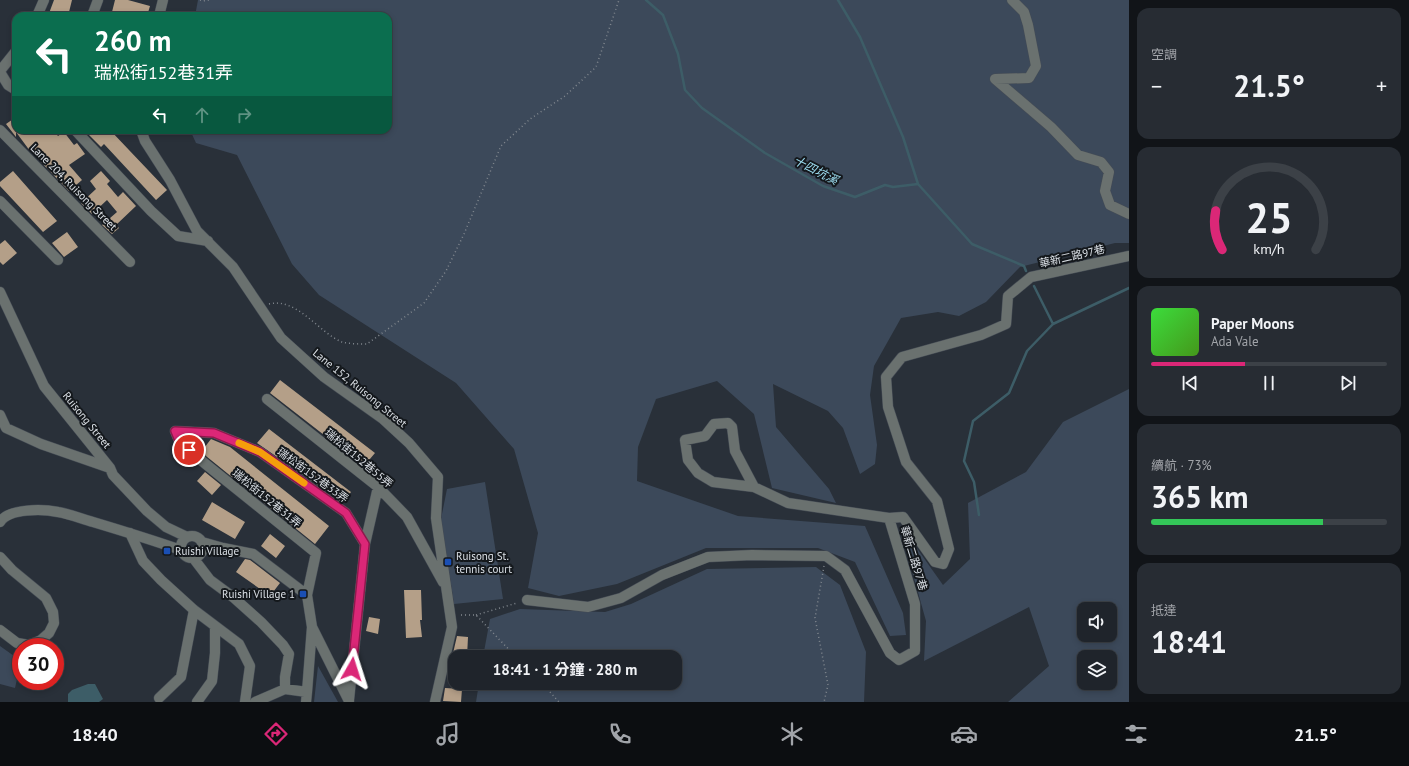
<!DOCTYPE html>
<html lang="zh-TW">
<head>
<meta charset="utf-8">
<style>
  :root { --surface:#1f242b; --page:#272c33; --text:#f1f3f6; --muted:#a1a4a9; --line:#3c4147; --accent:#db2777 }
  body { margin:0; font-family:"PT Sans","Noto Sans TC",sans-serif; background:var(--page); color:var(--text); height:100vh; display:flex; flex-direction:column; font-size:15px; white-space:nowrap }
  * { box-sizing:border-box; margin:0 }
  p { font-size:13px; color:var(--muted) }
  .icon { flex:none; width:22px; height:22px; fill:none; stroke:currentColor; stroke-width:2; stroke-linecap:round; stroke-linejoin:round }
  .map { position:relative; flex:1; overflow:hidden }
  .sheet { display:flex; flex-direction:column; gap:8px; padding:8px; background:#111418; width:280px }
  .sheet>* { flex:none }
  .banner { position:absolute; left:12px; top:12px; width:380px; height:122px; border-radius:12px; box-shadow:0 2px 6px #0003,0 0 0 1px var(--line); background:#0b6e4f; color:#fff; overflow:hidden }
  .tools { position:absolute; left:1077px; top:602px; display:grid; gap:8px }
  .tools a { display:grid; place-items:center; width:40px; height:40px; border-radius:8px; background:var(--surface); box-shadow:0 2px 6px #0003,0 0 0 1px var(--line); font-size:20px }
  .speed { position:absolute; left:12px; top:638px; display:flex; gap:8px; font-size:20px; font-weight:700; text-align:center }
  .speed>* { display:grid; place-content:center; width:52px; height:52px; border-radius:50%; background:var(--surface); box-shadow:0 2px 6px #0003,0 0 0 1px var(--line); line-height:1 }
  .speed .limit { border:6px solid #d22; background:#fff; color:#111 }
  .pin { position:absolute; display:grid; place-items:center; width:34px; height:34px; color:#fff; margin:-17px; border:2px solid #fff; border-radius:50%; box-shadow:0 1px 4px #0007 }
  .me { position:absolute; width:44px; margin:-22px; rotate:6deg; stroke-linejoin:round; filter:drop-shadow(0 0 3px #0008) }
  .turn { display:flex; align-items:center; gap:14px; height:84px; padding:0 16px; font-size:18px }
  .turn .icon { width:52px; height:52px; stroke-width:2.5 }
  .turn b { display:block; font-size:28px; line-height:34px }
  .lanes { display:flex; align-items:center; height:38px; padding:0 16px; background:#0003; justify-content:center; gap:20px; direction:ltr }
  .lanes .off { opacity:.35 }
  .big { font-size:30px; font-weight:700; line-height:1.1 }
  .sheet .card { flex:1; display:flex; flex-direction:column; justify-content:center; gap:6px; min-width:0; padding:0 14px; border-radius:12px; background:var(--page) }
  .sheet .dial { align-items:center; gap:0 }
  .dial svg { height:104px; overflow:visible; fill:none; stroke:var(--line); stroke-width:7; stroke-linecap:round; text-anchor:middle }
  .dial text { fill:var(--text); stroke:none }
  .song { display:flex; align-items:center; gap:12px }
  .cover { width:48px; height:48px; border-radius:6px; background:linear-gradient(135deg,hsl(120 70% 55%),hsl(100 70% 35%)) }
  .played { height:4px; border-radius:2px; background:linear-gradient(90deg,var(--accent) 40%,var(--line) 40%) }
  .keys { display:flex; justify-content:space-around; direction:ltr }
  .heat { display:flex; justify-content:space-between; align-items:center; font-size:22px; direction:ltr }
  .charge { height:6px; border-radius:3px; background:linear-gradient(90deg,#34c759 73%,var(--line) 0) }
  .trip { position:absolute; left:448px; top:650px; width:234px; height:40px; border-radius:12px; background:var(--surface); box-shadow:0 2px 6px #0003,0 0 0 1px var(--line); font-weight:700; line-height:40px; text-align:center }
  .dock { display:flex; height:64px; justify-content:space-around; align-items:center; background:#0c0e11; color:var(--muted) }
  .dock .icon { width:28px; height:28px }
  .dock .selected { color:var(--accent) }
  .dock b { font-size:18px; color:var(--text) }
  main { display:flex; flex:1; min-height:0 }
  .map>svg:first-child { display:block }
  .green { fill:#3c495a; fill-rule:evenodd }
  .water { fill:#3d5d67 }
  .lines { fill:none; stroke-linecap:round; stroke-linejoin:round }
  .stream { stroke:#3d5d67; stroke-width:2.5 }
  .building { fill:#b49f88 }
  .minor-casing { stroke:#454c55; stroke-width:11 }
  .path { stroke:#82888f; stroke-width:1.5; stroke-dasharray:1 3; stroke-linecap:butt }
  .minor { stroke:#6a716f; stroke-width:10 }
  .route-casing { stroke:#8e194d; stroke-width:10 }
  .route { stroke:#db2777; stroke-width:7 }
  .slow { stroke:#f59e0b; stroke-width:7 }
  .transit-dot { fill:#1a4fb4; stroke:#14181c; stroke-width:1.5 }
  .labels { text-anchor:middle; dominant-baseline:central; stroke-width:4; stroke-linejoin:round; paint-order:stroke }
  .street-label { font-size:11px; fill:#dbe0e6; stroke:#14181c }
  .poi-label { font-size:11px; fill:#dbe0e6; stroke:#14181c; text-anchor:start }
  .water-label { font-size:12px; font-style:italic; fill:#9edff3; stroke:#14181c }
</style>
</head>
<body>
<main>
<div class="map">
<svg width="1129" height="702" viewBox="0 0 1129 702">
  <rect width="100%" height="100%" fill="#293039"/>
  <path class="green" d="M198,0H1129V243H1115L1020,267L986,302L959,316L938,312L901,318L874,366L870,395L877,445L875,464L860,474L843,428L828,411L773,384L776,427L829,489L836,503L772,488L754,414L717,381L656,399L638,447L637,481L738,516L865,526L903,613L906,635L890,636L855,562L818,548H706L617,584L559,596L528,588L538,533L514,449L456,383L319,295L292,264L237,155L196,143L190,130H388V16H195Z
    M1129,389V702H1008L1049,666L1029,607L924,661L926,621L904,542L911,540L943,585L970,559L968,503L1026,472L1063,422ZM1084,609H1110V635H1084ZM1084,657H1110V683H1084Z
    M485,482L503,599L454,604L441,519L447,489Z
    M816,567L840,585L866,652L864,702H476L479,683H675V657H483L490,619L520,609L605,612L631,604L707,569Z
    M0,646L21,661L15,688L0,684Z
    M318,666L338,702H314Z"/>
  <path class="water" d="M88,684H95L103,699L99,702H68V694L72,690Z"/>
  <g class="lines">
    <path class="stream" d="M646,0L663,15L678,54L685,90L702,108L765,153L823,186L855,197L885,185L893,187L918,184
      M838,0L860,37L903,137L918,184L972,244L1024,266L1026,271
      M1034,286L1053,324
      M979,515L974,482L964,461L973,421L1009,393L1027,351L1053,324L1129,288"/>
  </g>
  <path class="building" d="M54,0H72L68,16H48Z
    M115,0H128L150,6L147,16H111Z
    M16,117V130H53L58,136L64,132L74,145L77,143L85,154L69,165L82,180L69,191L40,161L42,160L34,149L30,151L16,132V137L6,124Z
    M84,130H110L167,190L156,200L104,144L101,147Z
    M13,171L57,221L43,232L0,186V182Z
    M101,171L110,181L107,184L118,197L123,192L136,206L116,225L119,228L112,234L102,225L117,212L107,200L92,214L81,203L96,189L90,181Z
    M67,232L78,247L64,257L52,243Z
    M5,240L17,253L3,265L0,262V244Z
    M280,380L375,453L364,466L270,393Z
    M269,429L351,492L343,503L257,443Z
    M211,439L230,447L329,526L315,544L201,452Z
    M205,472L221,485L212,495L197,481Z
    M212,502L245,522L235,539L202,520Z
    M270,534L285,546L276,558L261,546Z
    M245,559L250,560L280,583L270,596L236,572Z
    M404,590H421L422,620H420L422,637L406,638Z
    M369,617L380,619L378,634L366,631Z
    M457,636L468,637L467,657H455V675H448Z
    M445,688L462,689L461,702L443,701Z"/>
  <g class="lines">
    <g class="minor-casing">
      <path id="minor" d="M1012,0L1024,12L1028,25L1036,66L1029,78L995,79L1051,127L1078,155L1101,162L1109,172L1105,191L1110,205L1129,214
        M37,16L44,0
        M92,16L98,0
        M159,16L163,0
        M0,71L16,51
        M0,72L8,85L16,90
        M0,130L130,262
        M75,130L151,211L178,236L208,241
        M141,130L145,141L170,180L197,231L233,267L281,338L324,377L383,419L409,443L438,477L436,518L452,627L435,702
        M0,201L58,260
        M0,292L44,386L110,468L113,475L147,511L166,527L187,537
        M267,399L378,487L407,517L443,582
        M0,415L6,428L41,444L110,468
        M754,487L735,451L732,427L728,423L714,424L705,436L685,440L688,460L698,473L713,482L754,487L788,503L889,518
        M0,522C9,508 43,509 58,512C70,514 82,519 93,522C123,531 152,540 181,550
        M130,533L143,561L161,580L194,610L239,644L250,666L245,702
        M181 547a11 11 0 1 1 22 0a11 11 0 1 1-22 0Z
        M202,542L223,548L253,554L307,595L312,627L349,701
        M365,544L378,487
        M0,557L12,570L46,598L53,612L54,623L49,633L41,640L29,645L17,643L0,630
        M194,559L210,580L233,597L261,622L283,645L289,654L285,677V689
        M307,595L316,553L208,466L180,443L175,431L214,433L260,452L346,513L365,544L349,700
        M527,600L588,607L621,598L662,575L708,557L752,555L826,556L845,570L890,653L899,660L915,651V604L889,518L903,517L935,562L943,564L949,549L937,501L906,462L888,407L886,377L902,357L981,335L1006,324L1008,296L1031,277L1129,256
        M159,698L181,677L194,610
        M197,702L212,681L215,653V626
        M255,702L285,689L307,692L312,627
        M306,702L307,692"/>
    </g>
    <path class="path" d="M200,0L203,1L209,0
      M269,304C297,297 319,333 342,342C350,344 360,344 367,344L424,303L446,271L464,234L501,146L530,119L565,96L596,67L619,0
      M824,566L815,618L828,685L824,702
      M461,615H476L516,657
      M476,615L517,603
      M542,683L559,702"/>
    <use href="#minor" class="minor"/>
  </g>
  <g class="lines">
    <g class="route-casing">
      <path id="route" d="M189,450L180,443L175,431L214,433L260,452L346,513L365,544L352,669"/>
    </g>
    <use href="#route" class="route"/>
    <path class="slow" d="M239,443L260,452L304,483"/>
  </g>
  <g class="transit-dot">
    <rect x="163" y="547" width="8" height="8" rx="2"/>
    <rect x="444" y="558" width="8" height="8" rx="2"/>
    <rect x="299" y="590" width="8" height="8" rx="2"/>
  </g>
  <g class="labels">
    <g class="street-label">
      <text transform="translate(74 187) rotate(45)">Lane 204, Ruisong Street</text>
      <text transform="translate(1072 256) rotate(-13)">華新二路97巷</text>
      <text transform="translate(360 388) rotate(39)">Lane 152, Ruisong Street</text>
      <text transform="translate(87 420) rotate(51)">Ruisong Street</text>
      <text transform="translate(359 458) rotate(40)">瑞松街152巷55弄</text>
      <text transform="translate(313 475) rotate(36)">瑞松街152巷33弄</text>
      <text transform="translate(267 498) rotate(39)">瑞松街152巷31弄</text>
      <text transform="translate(914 558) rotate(73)">華新二路97巷</text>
    </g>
    <g class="poi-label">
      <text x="175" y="551">Ruishi Village</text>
      <text x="456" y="556">Ruisong St.<tspan x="456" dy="13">tennis court</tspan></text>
      <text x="295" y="594" text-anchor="end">Ruishi Village 1</text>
    </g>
    <g class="water-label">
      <text transform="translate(816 170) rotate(27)">十四坑溪</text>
    </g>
  </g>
</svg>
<div class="tools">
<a><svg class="icon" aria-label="sound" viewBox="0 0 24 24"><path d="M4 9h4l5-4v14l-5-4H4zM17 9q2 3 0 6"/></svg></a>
<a><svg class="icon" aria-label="layers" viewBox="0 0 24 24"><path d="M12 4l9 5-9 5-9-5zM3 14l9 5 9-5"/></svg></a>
</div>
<div class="speed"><div class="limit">30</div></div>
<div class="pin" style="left:189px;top:450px;background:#d93025"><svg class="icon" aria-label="arrive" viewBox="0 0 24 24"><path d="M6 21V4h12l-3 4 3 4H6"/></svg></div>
<svg class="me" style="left:352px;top:669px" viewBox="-20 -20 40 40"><path d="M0-17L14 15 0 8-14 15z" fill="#db2777" stroke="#fff" stroke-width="4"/></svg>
<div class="trip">18:41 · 1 分鐘 · 280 m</div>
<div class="banner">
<div class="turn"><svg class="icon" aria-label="left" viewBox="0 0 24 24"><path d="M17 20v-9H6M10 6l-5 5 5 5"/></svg><div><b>260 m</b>瑞松街152巷31弄</div></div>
<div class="lanes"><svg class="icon" aria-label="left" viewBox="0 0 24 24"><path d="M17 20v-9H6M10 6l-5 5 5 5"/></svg><svg class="icon off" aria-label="ahead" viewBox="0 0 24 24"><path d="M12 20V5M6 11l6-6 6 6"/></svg><svg class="icon off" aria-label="right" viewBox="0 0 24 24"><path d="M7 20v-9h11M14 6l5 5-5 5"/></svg></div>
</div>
</div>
<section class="sheet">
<div class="card"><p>空調</p>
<div class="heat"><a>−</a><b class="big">21.5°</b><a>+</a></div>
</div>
<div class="card dial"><svg viewBox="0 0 100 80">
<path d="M14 69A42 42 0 1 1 86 69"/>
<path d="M14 69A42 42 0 0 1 9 39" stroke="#db2777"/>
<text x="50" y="56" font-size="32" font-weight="700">25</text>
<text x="50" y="72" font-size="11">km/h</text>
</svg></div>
<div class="card">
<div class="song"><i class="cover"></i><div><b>Paper Moons</b><p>Ada Vale</p></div></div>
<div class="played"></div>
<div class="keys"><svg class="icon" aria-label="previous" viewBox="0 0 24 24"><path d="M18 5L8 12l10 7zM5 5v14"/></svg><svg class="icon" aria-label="pause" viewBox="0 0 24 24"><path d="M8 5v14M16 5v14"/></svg><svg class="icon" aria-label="next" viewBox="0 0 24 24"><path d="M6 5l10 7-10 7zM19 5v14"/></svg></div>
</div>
<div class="card"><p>續航 · 73%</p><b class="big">365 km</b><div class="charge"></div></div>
<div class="card"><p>抵達</p><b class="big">18:41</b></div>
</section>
</main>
<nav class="dock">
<b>18:40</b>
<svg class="icon selected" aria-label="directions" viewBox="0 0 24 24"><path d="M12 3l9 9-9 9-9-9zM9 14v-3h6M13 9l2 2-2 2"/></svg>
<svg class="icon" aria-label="music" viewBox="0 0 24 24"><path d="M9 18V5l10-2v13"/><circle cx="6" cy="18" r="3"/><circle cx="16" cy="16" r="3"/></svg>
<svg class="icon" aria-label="phone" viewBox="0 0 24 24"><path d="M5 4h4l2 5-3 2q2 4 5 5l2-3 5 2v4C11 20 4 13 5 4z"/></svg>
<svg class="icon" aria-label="climate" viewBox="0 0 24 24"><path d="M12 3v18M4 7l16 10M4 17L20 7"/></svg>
<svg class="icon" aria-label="car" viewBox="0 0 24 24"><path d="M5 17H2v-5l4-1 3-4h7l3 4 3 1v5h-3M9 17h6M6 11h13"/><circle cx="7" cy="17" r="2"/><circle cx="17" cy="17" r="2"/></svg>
<svg class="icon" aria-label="filters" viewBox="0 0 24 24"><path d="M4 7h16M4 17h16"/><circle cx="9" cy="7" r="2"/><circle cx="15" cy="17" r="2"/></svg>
<b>21.5°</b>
</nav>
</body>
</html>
